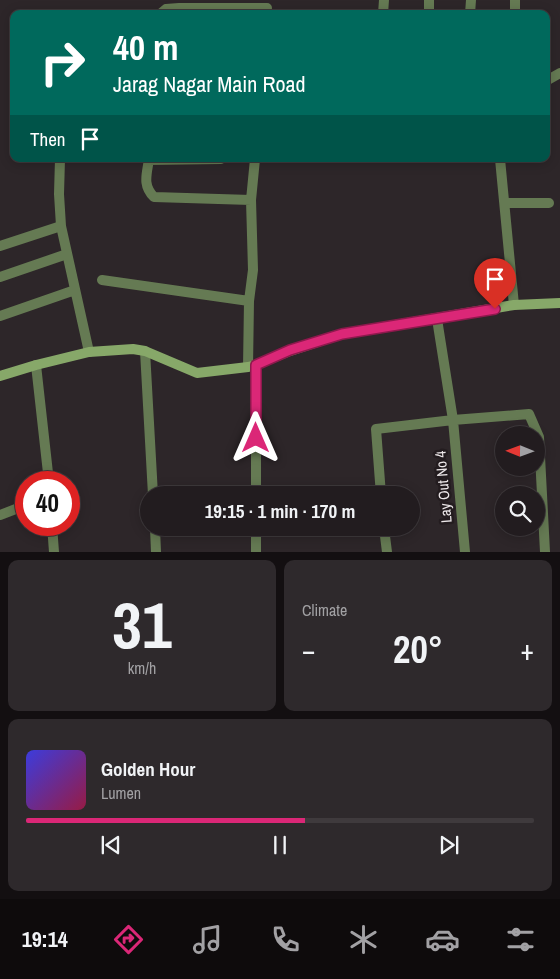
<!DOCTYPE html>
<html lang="en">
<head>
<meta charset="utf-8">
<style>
  :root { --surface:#221c1f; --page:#2e292c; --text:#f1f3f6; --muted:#a2a1a4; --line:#3f3a3d; --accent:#db2777 }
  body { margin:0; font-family:"Archivo Narrow",sans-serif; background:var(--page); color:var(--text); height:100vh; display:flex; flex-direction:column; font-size:19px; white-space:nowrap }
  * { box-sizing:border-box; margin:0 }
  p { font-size:16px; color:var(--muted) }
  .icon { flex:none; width:28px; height:28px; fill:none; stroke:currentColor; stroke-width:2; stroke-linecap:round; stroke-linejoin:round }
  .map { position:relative; height:552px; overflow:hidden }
  .details { display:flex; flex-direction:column; gap:8px; padding:8px; background:#130f11; flex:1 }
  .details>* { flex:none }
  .banner { position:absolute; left:10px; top:10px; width:540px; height:152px; border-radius:10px; box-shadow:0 2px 12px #0003,0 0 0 1px var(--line); background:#00695c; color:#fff; overflow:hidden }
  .needle { width:32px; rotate:271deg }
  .tools { position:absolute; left:495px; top:426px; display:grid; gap:10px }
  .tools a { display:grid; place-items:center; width:50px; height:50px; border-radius:50%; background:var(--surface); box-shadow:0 2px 12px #0003,0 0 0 1px var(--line); font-size:25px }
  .speed { position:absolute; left:15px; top:471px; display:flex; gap:10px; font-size:25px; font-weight:700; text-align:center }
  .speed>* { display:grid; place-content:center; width:65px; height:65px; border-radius:50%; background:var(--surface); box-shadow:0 2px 12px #0003,0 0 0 1px var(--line); line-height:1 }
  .speed .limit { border:8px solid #d22; background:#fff; color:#111 }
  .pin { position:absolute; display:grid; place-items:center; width:42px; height:42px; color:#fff; margin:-51px -21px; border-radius:50% 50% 50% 0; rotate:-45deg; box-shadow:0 0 5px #0007 }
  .pin .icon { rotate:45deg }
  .me { position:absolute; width:55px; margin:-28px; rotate:0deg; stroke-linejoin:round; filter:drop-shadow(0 0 4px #0008) }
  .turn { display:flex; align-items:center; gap:18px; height:105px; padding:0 20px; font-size:22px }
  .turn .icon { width:65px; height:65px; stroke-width:2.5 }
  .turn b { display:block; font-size:35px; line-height:42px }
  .then { display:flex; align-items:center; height:48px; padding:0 20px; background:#0003; gap:10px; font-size:19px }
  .big { font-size:38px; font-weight:700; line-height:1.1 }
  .details .card { flex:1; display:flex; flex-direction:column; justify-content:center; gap:8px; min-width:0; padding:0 18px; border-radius:10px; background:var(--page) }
  .details .dial { align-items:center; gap:0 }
  .dial b { font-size:65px; line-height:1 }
  .song { display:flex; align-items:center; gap:15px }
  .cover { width:60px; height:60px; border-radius:8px; background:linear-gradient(135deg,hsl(240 70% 55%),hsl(340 70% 35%)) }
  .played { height:5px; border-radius:2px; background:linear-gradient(90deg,var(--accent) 55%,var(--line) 55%) }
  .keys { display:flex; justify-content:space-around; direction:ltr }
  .heat { display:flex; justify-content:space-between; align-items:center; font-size:28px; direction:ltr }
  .details .tiles { flex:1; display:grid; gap:8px; grid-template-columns:1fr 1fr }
  .card:last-child { grid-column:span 2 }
  .trip { position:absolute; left:140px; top:486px; width:280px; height:50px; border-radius:25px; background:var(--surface); box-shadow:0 2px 12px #0003,0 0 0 1px var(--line); font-weight:700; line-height:50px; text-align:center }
  .tabs { display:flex; height:80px; justify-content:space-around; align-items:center; background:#0e0b0c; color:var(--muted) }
  .tabs .icon { width:35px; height:35px }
  .tabs .selected { color:var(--accent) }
  .tabs b { font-size:22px; color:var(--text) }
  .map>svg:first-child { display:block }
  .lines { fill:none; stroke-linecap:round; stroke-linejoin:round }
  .minor { stroke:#657a53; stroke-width:10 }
  .tertiary { stroke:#657a53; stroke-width:10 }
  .secondary { stroke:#87a869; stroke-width:10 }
  .route-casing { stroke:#8e194d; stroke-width:12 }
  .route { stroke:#db2777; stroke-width:9 }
  .labels { text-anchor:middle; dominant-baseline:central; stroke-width:5; stroke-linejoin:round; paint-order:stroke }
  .street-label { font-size:15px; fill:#ece7e9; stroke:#231c1f }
</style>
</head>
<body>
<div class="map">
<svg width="560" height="552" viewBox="0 0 560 552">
  <rect width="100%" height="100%" fill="#2d2629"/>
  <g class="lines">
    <path class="minor" d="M160,14L166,9L179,8H267
      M383,14L384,0
      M429,14V0
      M470,14L471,0
      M515,14V0
      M546,81L560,73
      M60,159L59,194L61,226L89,352
      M149,159C147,174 142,185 154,197L251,200
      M500,159L514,305
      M148,160L221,159
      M505,203H549
      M0,246L61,226
      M0,277L67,254
      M102,280L249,301
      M0,316L75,290
      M437,319L453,420L529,414L539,437L545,552
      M145,351L153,495
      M36,365L49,482
      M248,367L249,301L253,270L251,200L255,159
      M330,495L381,494
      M381,495L376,429L453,420L465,552
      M0,515L26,505
      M52,525L54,552
      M155,528L156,552
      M384,528L387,552"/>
    <path class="tertiary" d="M256,365V495
      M256,528V552"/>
    <path class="secondary" d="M0,376L36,365L89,352L133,349L145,351L197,373L248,367L256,365L290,351L342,334L514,305L560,303"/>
  </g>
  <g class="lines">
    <g class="route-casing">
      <path id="route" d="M256,438V365L290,350L342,334L495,309"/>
    </g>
    <use href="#route" class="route"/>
  </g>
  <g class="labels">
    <g class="street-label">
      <text transform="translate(443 487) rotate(-95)">Lay Out No 4</text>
    </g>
  </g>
</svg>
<div class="tools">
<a><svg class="needle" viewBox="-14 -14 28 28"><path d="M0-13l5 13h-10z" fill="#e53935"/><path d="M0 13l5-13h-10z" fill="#a2a1a4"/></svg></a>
<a><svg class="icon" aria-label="search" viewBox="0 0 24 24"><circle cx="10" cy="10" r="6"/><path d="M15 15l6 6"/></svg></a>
</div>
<div class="speed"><div class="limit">40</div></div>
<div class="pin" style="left:495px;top:309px;background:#d93025"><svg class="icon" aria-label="arrive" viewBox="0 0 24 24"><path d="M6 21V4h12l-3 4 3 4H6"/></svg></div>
<svg class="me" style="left:256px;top:438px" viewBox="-20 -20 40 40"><path d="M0-17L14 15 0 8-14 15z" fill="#db2777" stroke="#fff" stroke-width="4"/></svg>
<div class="trip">19:15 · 1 min · 170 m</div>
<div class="banner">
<div class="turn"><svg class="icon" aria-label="right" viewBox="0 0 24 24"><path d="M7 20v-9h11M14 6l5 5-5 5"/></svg><div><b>40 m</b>Jarag Nagar Main Road</div></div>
<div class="then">Then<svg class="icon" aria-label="arrive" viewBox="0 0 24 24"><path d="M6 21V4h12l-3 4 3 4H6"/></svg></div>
</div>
</div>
<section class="details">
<div class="tiles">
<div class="card dial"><b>31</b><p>km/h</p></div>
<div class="card"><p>Climate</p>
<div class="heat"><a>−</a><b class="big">20°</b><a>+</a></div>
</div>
<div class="card">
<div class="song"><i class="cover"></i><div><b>Golden Hour</b><p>Lumen</p></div></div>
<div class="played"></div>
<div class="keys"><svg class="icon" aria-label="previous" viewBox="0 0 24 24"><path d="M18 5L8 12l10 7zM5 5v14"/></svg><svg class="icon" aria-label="pause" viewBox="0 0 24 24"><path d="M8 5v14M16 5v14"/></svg><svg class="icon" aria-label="next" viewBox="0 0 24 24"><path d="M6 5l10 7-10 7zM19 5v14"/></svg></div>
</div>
</div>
</section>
<nav class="tabs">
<b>19:14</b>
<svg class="icon selected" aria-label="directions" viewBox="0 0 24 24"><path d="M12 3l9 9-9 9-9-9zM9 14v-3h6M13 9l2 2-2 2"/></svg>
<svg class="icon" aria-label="music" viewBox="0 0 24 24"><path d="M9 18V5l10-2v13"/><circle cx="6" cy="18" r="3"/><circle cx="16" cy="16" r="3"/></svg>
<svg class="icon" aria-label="phone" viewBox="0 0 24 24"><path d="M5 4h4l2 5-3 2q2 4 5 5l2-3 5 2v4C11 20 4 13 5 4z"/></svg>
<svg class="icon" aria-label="climate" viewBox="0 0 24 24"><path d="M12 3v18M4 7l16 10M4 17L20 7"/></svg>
<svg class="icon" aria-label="car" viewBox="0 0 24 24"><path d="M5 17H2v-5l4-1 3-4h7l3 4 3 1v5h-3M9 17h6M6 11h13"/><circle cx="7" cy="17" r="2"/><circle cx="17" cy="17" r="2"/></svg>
<svg class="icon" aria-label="filters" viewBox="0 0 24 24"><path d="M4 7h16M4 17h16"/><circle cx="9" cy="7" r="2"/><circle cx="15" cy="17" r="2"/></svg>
</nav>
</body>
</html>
